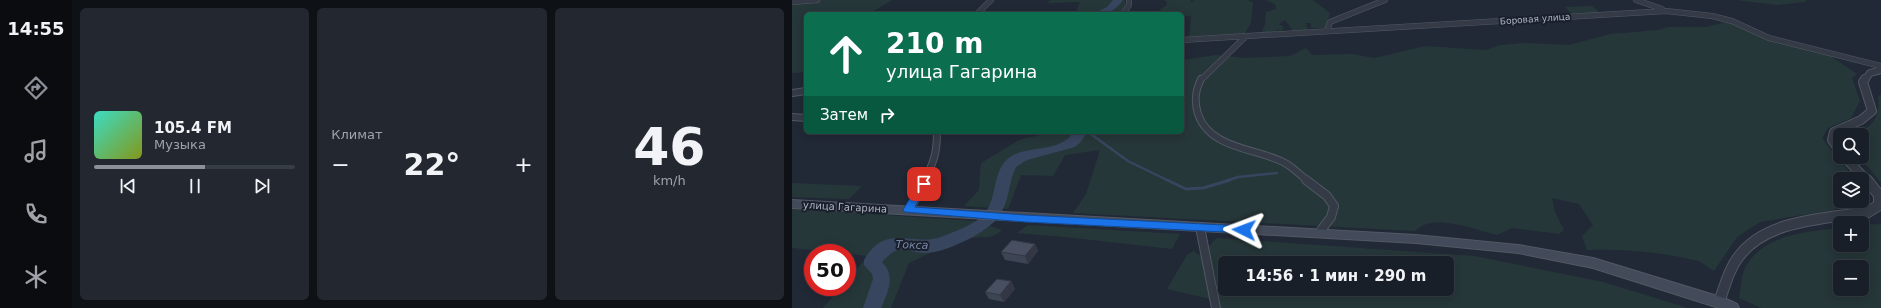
<!DOCTYPE html>
<html lang="ru">
<head>
<meta charset="utf-8">
<style>
  :root { --surface:#191f28; --page:#222730; --text:#f1f3f6; --muted:#9fa2a8; --line:#373d45; --accent:#8c9099 }
  body { margin:0; font-family:"DejaVu Sans",sans-serif; background:var(--page); color:var(--text); height:100vh; display:flex; flex-direction:column; font-size:15px; white-space:nowrap }
  * { box-sizing:border-box; margin:0 }
  p { font-size:13px; color:var(--muted) }
  .icon { flex:none; width:22px; height:22px; fill:none; stroke:currentColor; stroke-width:2; stroke-linecap:round; stroke-linejoin:round }
  .map { position:relative; flex:1; overflow:hidden }
  .panel { display:flex; flex-direction:column; gap:8px; padding:8px; background:#0e1116; width:720px }
  .panel>* { flex:none }
  .guide { position:absolute; left:12px; top:12px; width:380px; height:122px; border-radius:6px; box-shadow:0 2px 10px #0003,0 0 0 1px var(--line); background:#0b6e4f; color:#fff; overflow:hidden }
  .fabs { position:absolute; left:1041px; top:128px; display:grid; gap:8px }
  .fabs a { display:grid; place-items:center; width:36px; height:36px; border-radius:6px; background:var(--surface); box-shadow:0 2px 10px #0003,0 0 0 1px var(--line); font-size:20px }
  .speed { position:absolute; left:12px; top:244px; display:flex; gap:8px; font-size:20px; font-weight:700; text-align:center }
  .speed>* { display:grid; place-content:center; width:52px; height:52px; border-radius:50%; background:var(--surface); box-shadow:0 2px 10px #0003,0 0 0 1px var(--line); line-height:1 }
  .speed .limit { border:6px solid #d22; background:#fff; color:#111 }
  .pin { position:absolute; display:grid; place-items:center; width:34px; height:34px; color:#fff; margin:-17px; border-radius:8px; box-shadow:0 2px 6px #0006 }
  .me { position:absolute; width:44px; margin:-22px; rotate:273deg; stroke-linejoin:round; filter:drop-shadow(0 0 3px #0008) }
  .turn { display:flex; align-items:center; gap:14px; height:84px; padding:0 16px; font-size:18px }
  .turn .icon { width:52px; height:52px; stroke-width:2.5 }
  .turn b { display:block; font-size:28px; line-height:34px }
  .then { display:flex; align-items:center; height:38px; padding:0 16px; background:#0003; gap:8px; font-size:15px }
  .big { font-size:30px; font-weight:600; line-height:1.1 }
  .panel .card { flex:1; display:flex; flex-direction:column; justify-content:center; gap:6px; min-width:0; padding:0 14px; border-radius:6px; background:var(--page) }
  .panel .dial { align-items:center; gap:0 }
  .dial b { font-size:52px; line-height:1 }
  .song { display:flex; align-items:center; gap:12px }
  .cover { width:48px; height:48px; border-radius:6px; background:linear-gradient(135deg,hsl(170 70% 55%),hsl(70 70% 35%)) }
  .played { height:4px; border-radius:2px; background:linear-gradient(90deg,var(--accent) 55%,var(--line) 55%) }
  .keys { display:flex; justify-content:space-around; direction:ltr }
  .heat { display:flex; justify-content:space-between; align-items:center; font-size:22px; direction:ltr }
  .panel .tiles { flex:1; display:grid; gap:8px; grid-template-columns:repeat(3,1fr) }
  .trip { position:absolute; left:426px; top:256px; width:236px; height:40px; border-radius:6px; background:var(--surface); box-shadow:0 2px 10px #0003,0 0 0 1px var(--line); font-weight:600; line-height:40px; text-align:center }
  main { display:flex; flex:1; min-height:0 }
  .tabs { display:flex; flex-direction:column; width:72px; justify-content:space-around; align-items:center; background:#0a0c10; color:var(--muted) }
  .tabs .icon { width:28px; height:28px }
  .tabs .active { color:var(--accent) }
  .tabs b { font-size:18px; color:var(--text) }
  .map>svg:first-child { display:block }
  .green { fill:#263739; fill-rule:evenodd }
  .lines { fill:none; stroke-linecap:round; stroke-linejoin:round }
  .stream-far1 { stroke:#37455e; stroke-width:2.5 }
  .stream { stroke:#37455e; stroke-width:3 }
  .river { fill:#37455e; fill-rule:evenodd }
  .minor-far2-casing { stroke:#525864; stroke-width:6 }
  .minor-far1-casing { stroke:#525864; stroke-width:8 }
  .minor-casing { stroke:#525864; stroke-width:10 }
  .tertiary-far2-casing { stroke:#525864; stroke-width:8 }
  .tertiary-far1-casing { stroke:#525864; stroke-width:10 }
  .tertiary-casing { stroke:#525864; stroke-width:12 }
  .secondary-casing { stroke:#525864; stroke-width:2 }
  .minor-far2 { stroke:#343b46; stroke-width:5 }
  .minor-far1 { stroke:#343b46; stroke-width:6 }
  .minor { stroke:#343b46; stroke-width:8 }
  .tertiary-far2 { stroke:#343b46; stroke-width:6 }
  .tertiary-far1 { stroke:#343b46; stroke-width:8 }
  .tertiary { stroke:#343b46; stroke-width:10 }
  .secondary { fill:#434a59; fill-rule:evenodd }
  .wall { fill:#3d4453 }
  .shaded-wall { fill:#323743 }
  .building { fill:#474f60; stroke:#323743 }
  .route { fill:#1a73e8; stroke:#114b97 }
  .labels { text-anchor:middle; dominant-baseline:central; stroke-width:4; stroke-linejoin:round; paint-order:stroke }
  .far-street-label { font-size:9px; fill:#afb5c3; stroke:#1a202b }
  .street-label { font-size:10px; fill:#afb5c3; stroke:#1a202b }
  .water-label { font-size:11px; font-style:italic; fill:#788aaa; stroke:#1a202b }
</style>
</head>
<body>
<main>
<nav class="tabs">
<b>14:55</b>
<svg class="icon active" aria-label="directions" viewBox="0 0 24 24"><path d="M12 3l9 9-9 9-9-9zM9 14v-3h6M13 9l2 2-2 2"/></svg>
<svg class="icon" aria-label="music" viewBox="0 0 24 24"><path d="M9 18V5l10-2v13"/><circle cx="6" cy="18" r="3"/><circle cx="16" cy="16" r="3"/></svg>
<svg class="icon" aria-label="phone" viewBox="0 0 24 24"><path d="M5 4h4l2 5-3 2q2 4 5 5l2-3 5 2v4C11 20 4 13 5 4z"/></svg>
<svg class="icon" aria-label="climate" viewBox="0 0 24 24"><path d="M12 3v18M4 7l16 10M4 17L20 7"/></svg>
</nav>
<section class="panel">
<div class="tiles">
<div class="card">
<div class="song"><i class="cover"></i><div><b>105.4 FM</b><p>Музыка</p></div></div>
<div class="played"></div>
<div class="keys"><svg class="icon" aria-label="previous" viewBox="0 0 24 24"><path d="M18 5L8 12l10 7zM5 5v14"/></svg><svg class="icon" aria-label="pause" viewBox="0 0 24 24"><path d="M8 5v14M16 5v14"/></svg><svg class="icon" aria-label="next" viewBox="0 0 24 24"><path d="M6 5l10 7-10 7zM19 5v14"/></svg></div>
</div>
<div class="card"><p>Климат</p>
<div class="heat"><a>−</a><b class="big">22°</b><a>+</a></div>
</div>
<div class="card dial"><b>46</b><p>km/h</p></div>
</div>
</section>
<div class="map">
<svg width="1089" height="308" viewBox="0 0 1089 308">
  <rect width="100%" height="100%" fill="#212936"/>
  <path class="green" d="M0,0H100L77,14H14V72L0,73Z
    M260,0H333V5L327,14H283L288,2L254,3Z
    M372,0H399V2L402,0H456L461,3L459,23L452,35L397,38L399,16L366,14L367,10L375,5V2Z
    M473,0H521L538,13L533,28H519V23H514L517,35L505,36L493,20L487,24L492,27L490,31L484,30V34L469,35L473,24L474,12L484,9L483,4Z
    M944,0H1015L1012,2L985,5Z
    M800,6L808,13L780,14L773,7Z
    M938,21L970,37L1034,53L1065,74L1060,78L1068,101L1059,118L1036,128L1030,138L1063,179H1048V201H1058L1041,210L968,222L945,237L922,271C917,268 911,263 906,261C871,252 831,249 795,250L790,236L801,225L787,204L760,198L763,212L772,230L767,234L720,228L705,235C684,230 640,212 623,231L281,213L294,194L308,150L273,155L261,176L229,175L216,209L172,206L187,190L189,163L229,139L264,132H390V60L424,55L452,58L498,56L514,48L520,55L560,54L583,58L633,46L693,50L709,45L731,43L777,45L818,34L867,30L876,27H914Z
    M1089,94V183L1068,157H1070V135H1060C1081,126 1088,120 1086,97Z
    M0,183L70,186L57,199L0,197Z
    M0,209L183,221L210,230C198,241 190,235 175,239C155,244 136,254 117,263L99,308H31L49,287H55V280L76,256L0,248Z
    M1089,224V308H969L947,298C949,289 949,276 953,268C971,234 1014,232 1048,228V245H1070V225ZM1048,267H1070V289H1048Z
    M236,225L388,234L380,249L273,237L225,233Z
    M425,238L683,256L811,282L896,308H429L417,246ZM433,263H655V289H433Z
    M401,251L411,257L418,299L375,289L395,255Z"/>
  <g class="lines">
    <path class="stream-far1" d="M296,132L336,161L377,181
      M434,181L446,177L485,173"/>
    <path class="stream" d="M375,180L394,189L411,188L438,180"/>
    <path class="river" d="M321,0H331C322,12 316,14 301,14L315,7Z
      M281,132H295L289,142L283,147L235,160L224,167C216,183 218,201 207,216C197,232 153,253 134,253C111,253 110,241 90,262C104,276 96,292 89,308H71L81,279L80,274L72,265V260C93,222 121,247 149,237C163,231 187,224 195,210C205,194 201,169 218,157C235,145 270,153 281,132Z"/>
    <g class="minor-far2-casing">
      <path id="minor-far2" d="M844,0L870,9
        M0,2L25,0
        M185,14L199,0
        M331,14L337,5V0
        M535,31L538,22L593,0
        M390,40L874,11L920,16L940,21L977,38L1089,66
        M409,80L454,36"/>
    </g>
    <g class="minor-far1-casing">
      <path id="minor-far1" d="M409,79C403,91 402,101 406,114C418,149 463,148 491,162C500,166 508,175 516,181
        M0,93L14,91
        M0,117L14,118
        M132,181C142,162 145,153 145,132"/>
    </g>
    <g class="minor-casing">
      <path id="minor" d="M514,180L535,196L542,206L539,217L527,233
        M117,210L133,180
        M408,227L424,308"/>
    </g>
    <g class="tertiary-far2-casing">
      <path id="tertiary-far2" d="M1073,80L1078,73L1089,70"/>
    </g>
    <g class="tertiary-far1-casing">
      <path id="tertiary-far1" d="M1048,151L1040,140L1042,132L1069,120L1080,111L1071,82L1073,79
        M1052,157L1076,181"/>
    </g>
    <g class="tertiary-casing">
      <path id="tertiary" d="M927,302C932,289 936,271 945,259C972,219 1033,219 1076,212L1087,205V195L1075,180"/>
    </g>
    <g class="secondary-casing">
      <path id="secondary" d="M0,200L624,235L726,245L801,258L932,298L945,304L947,308H927L801,268L726,253L624,243L0,208Z"/>
    </g>
    <use href="#minor-far2" class="minor-far2"/>
    <use href="#minor-far1" class="minor-far1"/>
    <use href="#minor" class="minor"/>
    <use href="#tertiary-far2" class="tertiary-far2"/>
    <use href="#tertiary-far1" class="tertiary-far1"/>
    <use href="#tertiary" class="tertiary"/>
    <use href="#secondary" class="secondary"/>
  </g>
  <path class="wall" d="M243,244L246,251L236,264L213,260L209,252Z
    M219,281L223,289L212,302L197,299L193,292Z"/>
  <path class="shaded-wall" d="M243,244L246,251L236,264L233,256Z
    M219,281L223,289L212,302L208,295Z"/>
  <path class="building" d="M220,240L243,244L233,256L209,252Z
    M205,279L219,281L208,295L193,292Z"/>
  <path class="route" d="M132,181L136,184L123,207L233,215L452,226L458,230L452,233L233,222L113,212L111,210L128,182Z"/>
  <g class="labels">
    <g class="far-street-label">
      <text transform="translate(743 19) rotate(-4)">Боровая улица</text>
    </g>
    <g class="street-label">
      <text transform="translate(53 207) rotate(3)">улица Гагарина</text>
    </g>
    <g class="water-label">
      <text transform="translate(120 245) rotate(2)">Токса</text>
    </g>
  </g>
</svg>
<div class="fabs">
<a><svg class="icon" aria-label="search" viewBox="0 0 24 24"><circle cx="10" cy="10" r="6"/><path d="M15 15l6 6"/></svg></a>
<a><svg class="icon" aria-label="layers" viewBox="0 0 24 24"><path d="M12 4l9 5-9 5-9-5zM3 14l9 5 9-5"/></svg></a>
<a>+</a>
<a>−</a>
</div>
<div class="speed"><div class="limit">50</div></div>
<div class="pin" style="left:132px;top:184px;background:#d93025"><svg class="icon" aria-label="arrive" viewBox="0 0 24 24"><path d="M6 21V4h12l-3 4 3 4H6"/></svg></div>
<svg class="me" style="left:452px;top:230px" viewBox="-20 -20 40 40"><path d="M0-17L14 15 0 8-14 15z" fill="#1a73e8" stroke="#fff" stroke-width="4"/></svg>
<div class="trip">14:56 · 1 мин · 290 m</div>
<div class="guide">
<div class="turn"><svg class="icon" aria-label="ahead" viewBox="0 0 24 24"><path d="M12 20V5M6 11l6-6 6 6"/></svg><div><b>210 m</b>улица Гагарина</div></div>
<div class="then">Затем<svg class="icon" aria-label="right" viewBox="0 0 24 24"><path d="M7 20v-9h11M14 6l5 5-5 5"/></svg></div>
</div>
</div>
</main>
</body>
</html>
